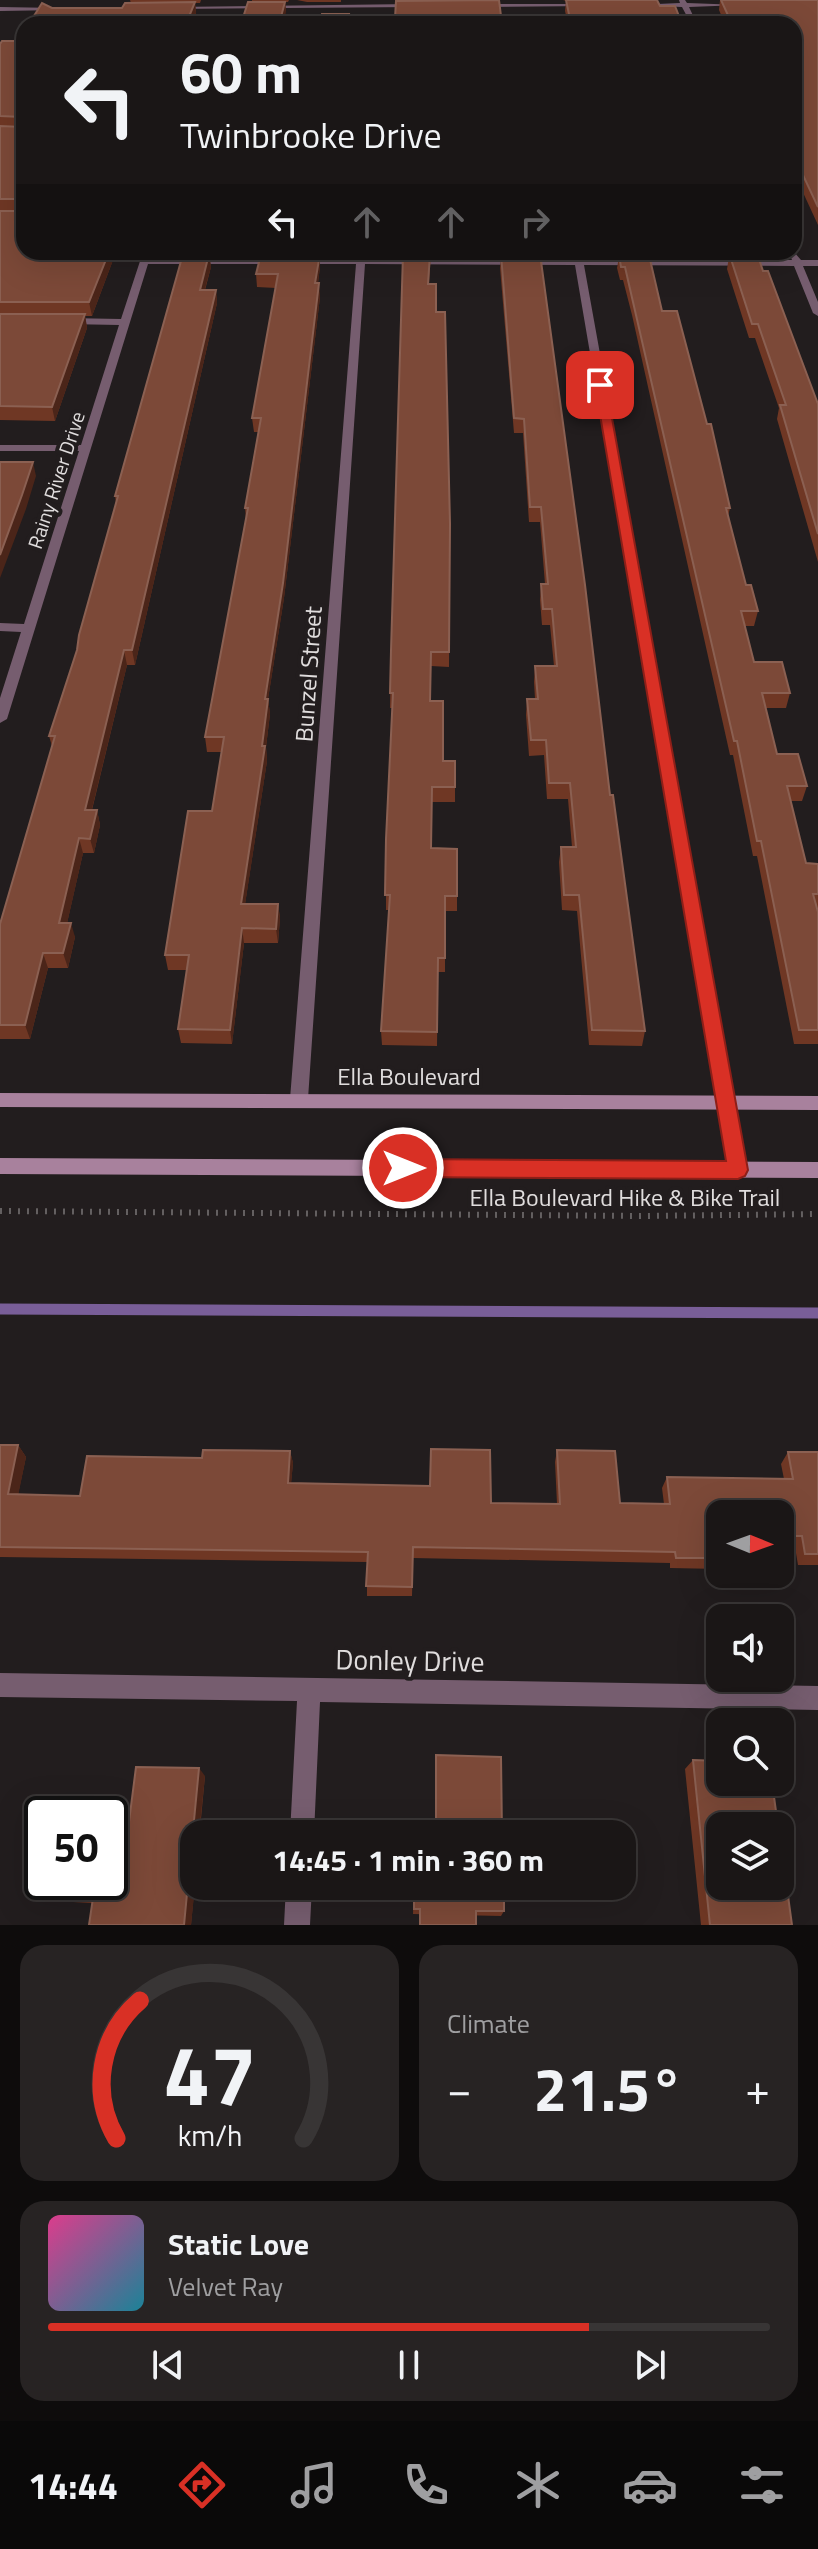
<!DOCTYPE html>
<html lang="en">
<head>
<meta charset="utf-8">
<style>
  :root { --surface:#1a1616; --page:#272323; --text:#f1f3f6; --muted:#9f9fa1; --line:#383535; --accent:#d93025 }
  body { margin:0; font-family:"Titillium Web",sans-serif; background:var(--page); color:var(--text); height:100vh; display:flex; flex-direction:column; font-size:30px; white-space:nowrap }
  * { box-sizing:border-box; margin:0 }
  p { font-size:26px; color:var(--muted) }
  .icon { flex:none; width:44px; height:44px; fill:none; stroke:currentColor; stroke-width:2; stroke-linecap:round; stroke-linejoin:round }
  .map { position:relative; height:1925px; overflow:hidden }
  .sheet { display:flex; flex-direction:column; gap:20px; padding:20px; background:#0e0c0c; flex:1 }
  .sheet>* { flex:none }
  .banner { position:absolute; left:16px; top:16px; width:786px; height:244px; border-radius:24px; box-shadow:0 8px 32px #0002,0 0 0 2px var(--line); background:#1a1616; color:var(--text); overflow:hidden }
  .needle { width:52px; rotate:91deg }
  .tools { position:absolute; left:706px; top:1500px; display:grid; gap:16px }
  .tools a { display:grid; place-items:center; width:88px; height:88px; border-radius:16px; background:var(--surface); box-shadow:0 8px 32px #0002,0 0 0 2px var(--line); font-size:40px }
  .speed { position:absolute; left:24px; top:1796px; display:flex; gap:16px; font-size:40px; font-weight:700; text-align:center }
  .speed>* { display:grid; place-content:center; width:104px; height:104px; border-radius:50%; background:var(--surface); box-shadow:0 8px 32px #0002,0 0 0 2px var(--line); line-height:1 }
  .speed .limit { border:4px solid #111; border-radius:12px; background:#fff; color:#111 }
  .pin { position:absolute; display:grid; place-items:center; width:68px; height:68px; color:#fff; margin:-34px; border-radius:16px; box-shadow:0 4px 12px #0006 }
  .me { position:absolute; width:88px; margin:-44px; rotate:90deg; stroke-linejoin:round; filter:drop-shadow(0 0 6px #0008) }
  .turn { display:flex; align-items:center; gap:28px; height:168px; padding:0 32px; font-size:36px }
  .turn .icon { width:104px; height:104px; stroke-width:2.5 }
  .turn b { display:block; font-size:56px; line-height:68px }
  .lanes { display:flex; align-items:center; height:76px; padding:0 32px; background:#0003; justify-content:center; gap:40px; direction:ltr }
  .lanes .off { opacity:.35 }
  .big { font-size:60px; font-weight:700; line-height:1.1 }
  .sheet .tile { flex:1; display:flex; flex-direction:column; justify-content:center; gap:12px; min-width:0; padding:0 28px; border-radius:24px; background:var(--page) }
  .sheet .dial { align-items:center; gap:0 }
  .dial svg { height:208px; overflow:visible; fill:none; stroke:var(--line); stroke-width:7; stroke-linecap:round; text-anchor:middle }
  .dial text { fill:var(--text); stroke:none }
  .song { display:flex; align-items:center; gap:24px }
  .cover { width:96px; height:96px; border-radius:12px; background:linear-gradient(135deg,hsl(330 70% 55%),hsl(190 70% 35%)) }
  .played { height:8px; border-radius:4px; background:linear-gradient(90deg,var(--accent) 75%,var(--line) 75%) }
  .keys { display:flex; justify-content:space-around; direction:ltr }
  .heat { display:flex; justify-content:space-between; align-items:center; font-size:44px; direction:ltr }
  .sheet .tiles { flex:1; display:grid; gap:20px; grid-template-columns:1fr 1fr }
  .tile:last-child { grid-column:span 2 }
  .trip { position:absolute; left:180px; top:1820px; width:456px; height:80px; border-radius:24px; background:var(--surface); box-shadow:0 8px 32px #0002,0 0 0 2px var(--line); font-weight:700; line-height:80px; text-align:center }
  .tab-bar { display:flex; height:128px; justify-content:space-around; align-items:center; background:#0a0909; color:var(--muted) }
  .tab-bar .icon { width:56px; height:56px }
  .tab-bar .current { color:var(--accent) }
  .tab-bar b { font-size:36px; color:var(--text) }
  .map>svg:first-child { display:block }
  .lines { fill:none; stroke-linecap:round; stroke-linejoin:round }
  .stream { stroke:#795e98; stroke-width:11 }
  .path { stroke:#646061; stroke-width:6; stroke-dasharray:2 7; stroke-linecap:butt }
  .minor { fill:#765d6f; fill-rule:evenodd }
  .secondary { fill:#a8819d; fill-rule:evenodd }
  .wall { fill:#6f3724 }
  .shaded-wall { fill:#4b2519 }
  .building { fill:#7c4938; stroke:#8b6052; stroke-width:2 }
  .route { fill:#d93025; stroke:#8d1f18; stroke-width:2 }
  .labels { text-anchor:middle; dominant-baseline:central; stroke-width:8; stroke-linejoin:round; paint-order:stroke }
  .far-street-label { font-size:20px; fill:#e0dddd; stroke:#221d1e }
  .street-label { font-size:24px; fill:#e0dddd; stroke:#221d1e }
  .near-street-label { font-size:28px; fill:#e0dddd; stroke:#221d1e }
</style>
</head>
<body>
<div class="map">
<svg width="818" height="1925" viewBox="0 0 818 1925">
  <rect width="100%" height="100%" fill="#221d1e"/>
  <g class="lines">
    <path class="stream" d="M0,1309L818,1313"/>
    <path class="path" d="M0,1211L640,1216L818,1214"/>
    <path class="minor" d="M679,0H685L687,3L741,5L689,7L697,24H691L682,7L635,5L680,3Z
      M414,4L416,7L171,9L174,7Z
      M482,4H586L589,6L480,7Z
      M0,7L58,8L61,10L0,11Z
      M143,252H151L149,258L356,259L357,252H365V259L574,260L573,252H581L583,260H792L790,255L794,252L801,260H818V266H803L818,302V316L813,313L794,266L584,265L747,1170L744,1176L738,1178L732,1176L729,1170L575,265L365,264L308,1099L305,1104L299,1106L293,1104L290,1099L356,264H148L7,719L0,723V698L21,632L0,631V623L24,624L79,451H0V445H81L119,325L66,324L61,321L66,318L121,319Z
      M0,1673L818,1686V1710L320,1702L314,1834H290L297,1701L0,1697Z
      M286,1886H312L310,1925H284Z"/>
    <path class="secondary" d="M0,1093L818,1096V1110L0,1107Z
      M0,1158L818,1162V1178L0,1174Z"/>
  </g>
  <path class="wall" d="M130,0H201L200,3H195L196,13L192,24H29L52,8H122L131,3Z
    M252,0H289L288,2H285L286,12L252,2Z
    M297,0H341V2H307Z
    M397,0H498L502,24H395Z
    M563,0H657L660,6L682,24H568L565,11L566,1Z
    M720,0H818V225L794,173V24H725L719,10Z
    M0,44L116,252L92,316H85L87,328L55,421L0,420Z
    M188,252H215L214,255H209L211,267L205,290H216L217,303L135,665H127L92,810H97L100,825L94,853H83L67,923L75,937L68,968H48L30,1039H0V924L52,746L49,736L77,650L116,503L115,496Z
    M264,252H322V256H320V267L318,283L320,297L284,598L268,699L270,714L266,747L267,761L245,904H278L280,918L278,943H244L232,1044L181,1043L178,1029L187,970H168L165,955L212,811L222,752H207L205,737L246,519L245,508L258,432H254L252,418L276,288L257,287L256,274Z
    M404,252H431L429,284L436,312L450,524L449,667L431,666L430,701L443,761L455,787V802H432L431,848L457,896V911H445V972H438L437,1046L382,1045L381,1031L389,910H386V839L393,708H390L391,651Z
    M499,252H534L610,795L645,1031L642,1046L589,1045L577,911L562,910L559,862L561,847H572L568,799H547L544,755L529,756L526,715L527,699H535L534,682L535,666H554L550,625H542L540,600L541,584H545L540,522H529L523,433H514L500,268L501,257H499Z
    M614,252H645V255L662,311L730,508L728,516L746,585L758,611L754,626H745L754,662L790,693L786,708H766L777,754L807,786L802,801H791L806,863L818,864V1044H794L757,856H753L733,755H730L632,315L623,280H620L617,268L619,257H615Z
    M721,252H752V256L763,271L818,404V562L777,419L779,408L755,338H749L727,269L729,257H724Z
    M0,1445H18L26,1457L18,1494L80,1496L202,1458L290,1451L293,1463L291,1483L491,1503L557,1504L555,1462L557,1450L620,1503L664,1504L662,1488L667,1477L784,1479L781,1464L788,1452H818V1565H798L795,1547H780V1514H720V1569L670,1568V1563L413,1558L412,1596H367V1562L0,1557Z
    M693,1760L792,1925H701L685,1769Z
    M205,1776L191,1925H89L92,1903L73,1902L63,1897L129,1822Z
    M414,1886L504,1911L501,1916L413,1914Z"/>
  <path class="shaded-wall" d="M195,2L196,13L192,24H186Z
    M285,2L286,12L283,24H279Z
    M109,252H116L92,316L89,302Z
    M209,254L211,267L201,303L200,290Z
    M320,254V267L316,297L315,283Z
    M319,283L320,297L284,598L268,699L270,714L266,747L267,761L243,918L241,904L262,746L265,699Z
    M216,290L217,303L135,665L132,650Z
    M85,314L87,328L55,421L52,407Z
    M33,462L36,476L26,509L0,578V555Z
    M124,650L127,665L88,825L85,810Z
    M97,810L100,825L94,853L90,839Z
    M79,838L83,853L64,937L59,923Z
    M278,904L280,918L278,943L276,929Z
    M71,923L75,937L68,968L63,953Z
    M242,928L244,943L232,1044L230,1030Z
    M43,953L48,968L30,1039L25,1025Z
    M18,1445L26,1457L16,1506L8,1494Z
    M290,1451L293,1463L290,1495L288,1483Z
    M199,1768L205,1776L199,1834H194L195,1886L191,1925H184Z"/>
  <path class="building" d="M499,0L502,24H402L403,18H395L396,1Z
    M566,0H657L660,6H675L682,24H571Z
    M721,0H818V207L794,156V24H732Z
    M195,2L186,24H29L42,3L52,8H122L125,3Z
    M248,2H285L279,24H241Z
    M322,14H349L348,24H321Z
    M24,31V119L22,117L0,116V44L2,41H17Z
    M24,122V202L21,199H0V126L22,127Z
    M24,204V252H109L89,302H0V211H21Z
    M183,254H209L200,290H216L132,650H124L85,810H97L90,839L79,838L59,923H71L63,953H43L25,1025H0V924L55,736H49L77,650L79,635L118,496H115Z
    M261,254H320L315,283H319L283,583L265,699H268L262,746H265L241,904H278L276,929L242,928L230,1030L178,1029L189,955H165L188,811H212L224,737H205L248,508H245L261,418H252L278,274H256Z
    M403,254H430L428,284H436V312H445L450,524L449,652H431L430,701H443V761H455V787H432L431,848L457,849V896H445V958H438L437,1032L381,1031L390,895H385L386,839L393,693H390L391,651Z
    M501,254H535L536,261H541L585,585L610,795H613L645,1031L592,1030L579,895H564L561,847H576L570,783H549L546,740H531L527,699H538L535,666H557L552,609H543L541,584H548L541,507H530L524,419L514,418Z
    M619,255H649L662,311H677L707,424H711L730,508H726L746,585H751L758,611H741L754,662H782L790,693H762L777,754H798L807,786H787L806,863L818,864V894H813L818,912V1030H799L761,841H757L737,741H734L633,302L625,267H621Z
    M730,256H758L763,271H768L818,404V534L780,405H786L758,324H752Z
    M0,314H85L52,407L0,406Z
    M0,462H33L22,495L0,555Z
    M0,1445H18L8,1494L80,1496L87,1456L202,1458L203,1450L290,1451L288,1483L430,1486L431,1449L490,1450L491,1503L560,1504L557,1450L615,1451L620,1503L670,1504L667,1477L793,1479L788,1452H818V1554H805L802,1536H780V1514H720V1558H676L675,1552L413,1547L412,1587L366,1586L368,1552L0,1547Z
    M436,1755L501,1757L502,1834H415V1827L436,1828Z
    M693,1760L720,1761V1782H772L778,1826H720V1886H780V1837L792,1925H710Z
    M136,1767L199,1768L184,1925H89L93,1898L63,1897L65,1882H110V1821L129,1822Z
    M414,1886H504V1911H476V1925H420V1909H414Z"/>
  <path class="route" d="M600,382L606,385L748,1170L745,1176L738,1179L403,1177L396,1174L393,1168L396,1162L403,1159L726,1161L595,385Z"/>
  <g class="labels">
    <g class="far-street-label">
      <text transform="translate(56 480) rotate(-72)">Rainy River Drive</text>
    </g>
    <g class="street-label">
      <text transform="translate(308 674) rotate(-86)">Bunzel Street</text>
      <text x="409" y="1076">Ella Boulevard</text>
      <text x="625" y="1197">Ella Boulevard Hike &amp; Bike Trail</text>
    </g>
    <g class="near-street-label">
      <text transform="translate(410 1660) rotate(1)">Donley Drive</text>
    </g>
  </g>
</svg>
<div class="tools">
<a><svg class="needle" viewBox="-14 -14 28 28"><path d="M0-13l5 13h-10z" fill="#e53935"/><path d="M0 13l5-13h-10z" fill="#9f9fa1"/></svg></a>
<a><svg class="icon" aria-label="sound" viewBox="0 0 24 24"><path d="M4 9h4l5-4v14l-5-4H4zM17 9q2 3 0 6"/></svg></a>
<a><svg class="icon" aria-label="search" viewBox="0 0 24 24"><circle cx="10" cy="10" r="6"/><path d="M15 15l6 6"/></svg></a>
<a><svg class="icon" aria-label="layers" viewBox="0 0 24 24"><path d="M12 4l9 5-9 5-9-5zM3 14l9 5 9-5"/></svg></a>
</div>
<div class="speed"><div class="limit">50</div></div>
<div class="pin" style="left:600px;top:385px;background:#d93025"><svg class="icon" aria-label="arrive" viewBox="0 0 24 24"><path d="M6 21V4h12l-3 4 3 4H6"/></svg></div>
<svg class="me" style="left:403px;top:1168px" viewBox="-20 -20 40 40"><circle r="17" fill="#d93025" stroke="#fff" stroke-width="3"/><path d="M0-11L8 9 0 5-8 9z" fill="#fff"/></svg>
<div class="trip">14:45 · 1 min · 360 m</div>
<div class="banner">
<div class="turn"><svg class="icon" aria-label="left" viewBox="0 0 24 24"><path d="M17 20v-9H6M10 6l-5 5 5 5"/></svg><div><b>60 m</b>Twinbrooke Drive</div></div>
<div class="lanes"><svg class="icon" aria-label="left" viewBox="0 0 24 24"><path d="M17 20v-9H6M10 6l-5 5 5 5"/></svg><svg class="icon off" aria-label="ahead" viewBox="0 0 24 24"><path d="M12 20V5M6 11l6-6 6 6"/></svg><svg class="icon off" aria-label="ahead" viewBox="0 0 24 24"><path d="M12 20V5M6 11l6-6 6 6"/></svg><svg class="icon off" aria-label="right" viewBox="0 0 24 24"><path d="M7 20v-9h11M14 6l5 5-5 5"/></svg></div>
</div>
</div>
<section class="sheet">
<div class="tiles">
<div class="tile dial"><svg viewBox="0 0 100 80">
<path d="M14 69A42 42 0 1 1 86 69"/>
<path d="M14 69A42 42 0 0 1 23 16" stroke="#d93025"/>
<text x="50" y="56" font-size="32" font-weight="700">47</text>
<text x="50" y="72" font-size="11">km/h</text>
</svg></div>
<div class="tile"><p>Climate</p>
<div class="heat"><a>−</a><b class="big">21.5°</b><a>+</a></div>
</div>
<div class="tile">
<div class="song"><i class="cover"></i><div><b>Static Love</b><p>Velvet Ray</p></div></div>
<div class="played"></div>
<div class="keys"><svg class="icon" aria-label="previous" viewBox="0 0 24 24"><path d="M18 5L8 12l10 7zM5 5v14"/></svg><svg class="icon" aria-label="pause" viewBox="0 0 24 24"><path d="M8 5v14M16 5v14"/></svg><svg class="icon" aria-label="next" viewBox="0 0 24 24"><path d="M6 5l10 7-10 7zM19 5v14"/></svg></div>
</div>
</div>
</section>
<nav class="tab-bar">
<b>14:44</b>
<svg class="icon current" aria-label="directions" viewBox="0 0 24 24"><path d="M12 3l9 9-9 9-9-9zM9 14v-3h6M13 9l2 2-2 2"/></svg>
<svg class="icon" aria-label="music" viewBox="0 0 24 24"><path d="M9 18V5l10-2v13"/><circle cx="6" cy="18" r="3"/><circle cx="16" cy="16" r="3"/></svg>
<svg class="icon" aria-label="phone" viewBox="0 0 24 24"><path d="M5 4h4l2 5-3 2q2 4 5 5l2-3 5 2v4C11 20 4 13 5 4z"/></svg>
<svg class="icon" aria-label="climate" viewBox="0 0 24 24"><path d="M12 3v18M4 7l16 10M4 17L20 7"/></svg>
<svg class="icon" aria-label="car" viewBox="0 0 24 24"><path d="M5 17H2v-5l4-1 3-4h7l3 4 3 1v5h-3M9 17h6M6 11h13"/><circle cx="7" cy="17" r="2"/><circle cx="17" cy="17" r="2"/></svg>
<svg class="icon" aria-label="filters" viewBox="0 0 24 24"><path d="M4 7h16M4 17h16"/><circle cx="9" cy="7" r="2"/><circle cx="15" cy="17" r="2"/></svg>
</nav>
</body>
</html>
